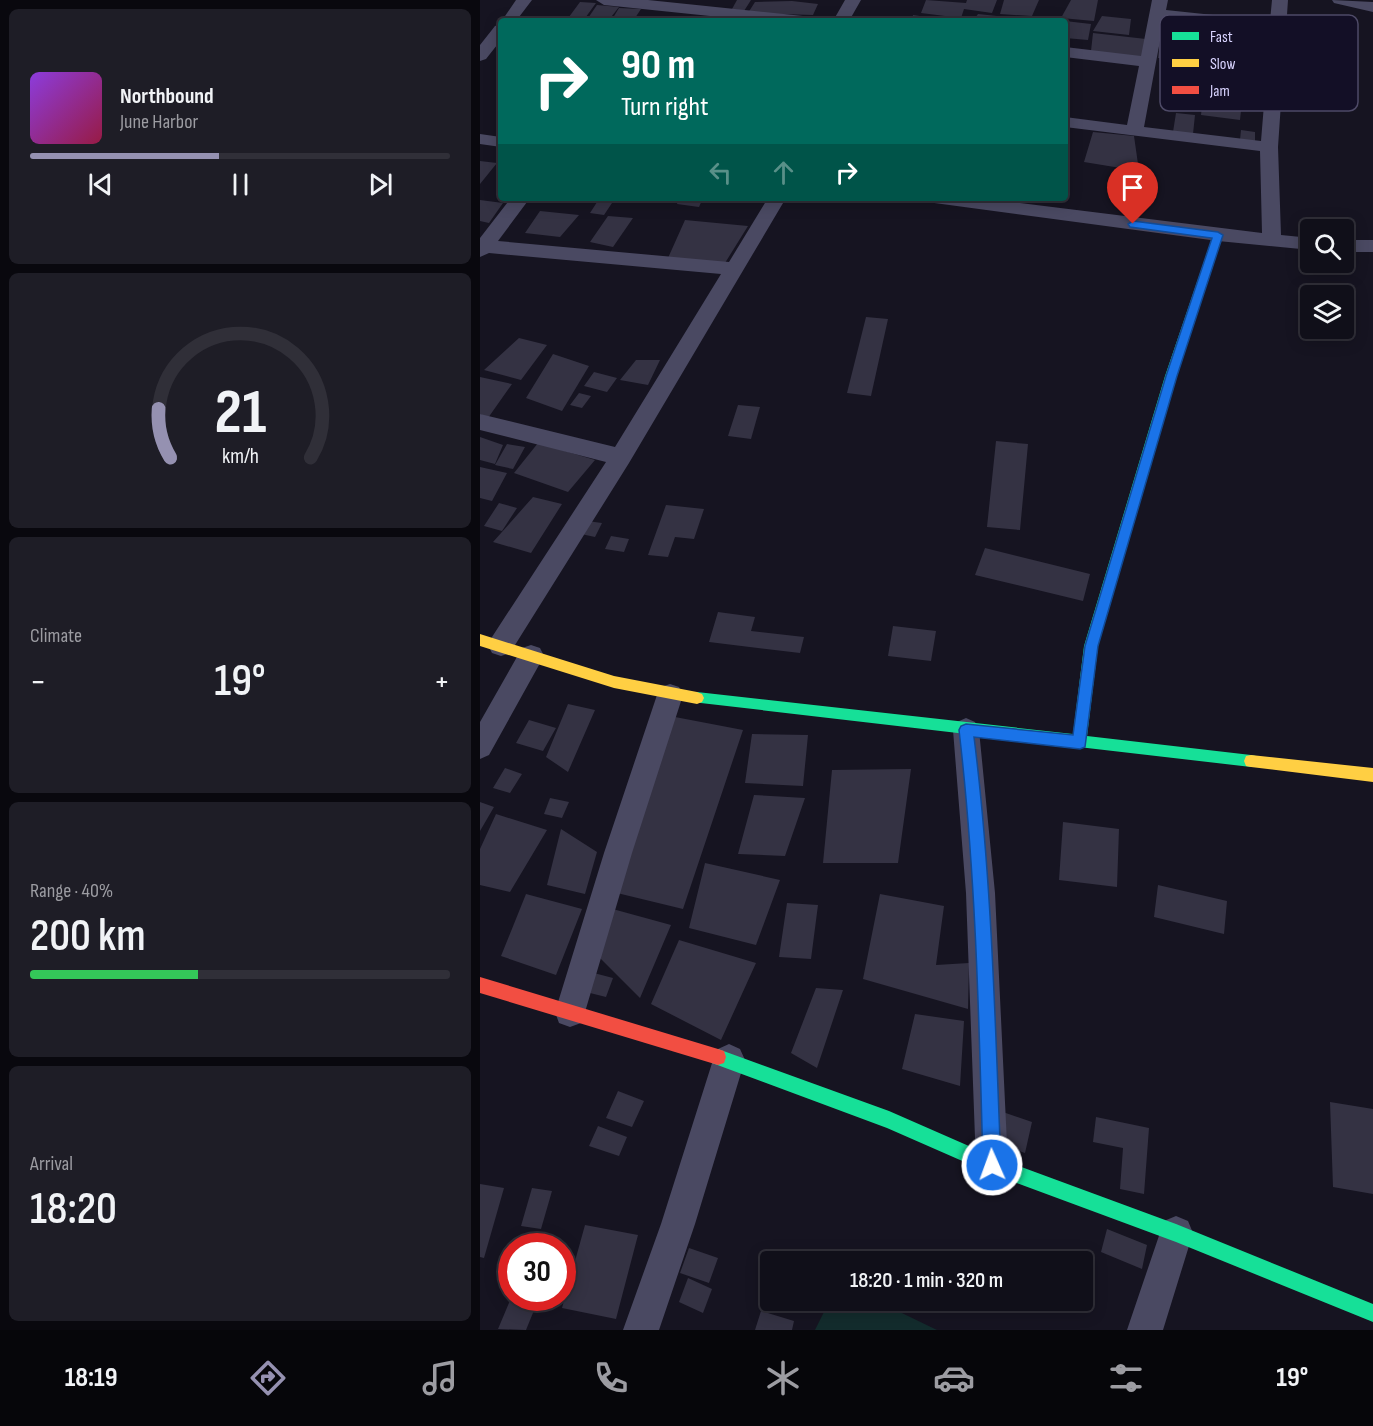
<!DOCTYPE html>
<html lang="en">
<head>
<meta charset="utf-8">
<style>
  :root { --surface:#100f19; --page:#1e1d26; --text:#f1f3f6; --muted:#9c9ca2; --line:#302f38; --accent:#9591b1 }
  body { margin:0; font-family:"Sofia Sans Condensed",sans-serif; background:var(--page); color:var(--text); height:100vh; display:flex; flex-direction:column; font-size:22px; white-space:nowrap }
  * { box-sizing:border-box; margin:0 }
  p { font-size:20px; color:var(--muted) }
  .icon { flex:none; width:33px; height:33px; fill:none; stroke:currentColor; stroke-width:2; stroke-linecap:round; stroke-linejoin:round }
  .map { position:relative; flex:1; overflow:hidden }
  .sheet { display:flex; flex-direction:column; gap:9px; padding:9px; background:#09080e; width:480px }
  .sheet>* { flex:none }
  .guide { position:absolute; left:18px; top:18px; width:570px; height:183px; border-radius:6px; box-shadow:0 3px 15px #0003,0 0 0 2px var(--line); background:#00695c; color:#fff; overflow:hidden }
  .tools { position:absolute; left:820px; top:219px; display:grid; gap:12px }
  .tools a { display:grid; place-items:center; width:54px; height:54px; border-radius:6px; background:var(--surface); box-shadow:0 3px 15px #0003,0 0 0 2px var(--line); font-size:30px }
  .speed { position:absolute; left:18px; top:1233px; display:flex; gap:12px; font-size:30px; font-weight:700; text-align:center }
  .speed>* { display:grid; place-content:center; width:78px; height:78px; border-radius:50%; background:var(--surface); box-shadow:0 3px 15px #0003,0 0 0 2px var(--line); line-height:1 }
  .speed .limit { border:9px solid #d22; background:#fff; color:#111 }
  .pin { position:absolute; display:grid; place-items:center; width:51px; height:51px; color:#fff; margin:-62px -26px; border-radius:50% 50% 50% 0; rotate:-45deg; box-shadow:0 0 6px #0007 }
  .pin .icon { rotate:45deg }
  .me { position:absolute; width:66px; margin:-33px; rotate:358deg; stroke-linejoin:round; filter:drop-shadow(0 0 4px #0008) }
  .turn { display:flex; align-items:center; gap:21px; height:126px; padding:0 24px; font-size:27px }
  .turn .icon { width:78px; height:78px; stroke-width:2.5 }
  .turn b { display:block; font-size:42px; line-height:51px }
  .lanes { display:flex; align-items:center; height:57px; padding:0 24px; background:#0003; justify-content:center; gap:30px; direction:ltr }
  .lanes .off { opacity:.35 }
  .big { font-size:45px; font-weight:600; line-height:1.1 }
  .sheet .tile { flex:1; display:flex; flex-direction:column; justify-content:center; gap:9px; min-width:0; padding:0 21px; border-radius:9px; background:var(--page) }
  .sheet .dial { align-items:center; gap:0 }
  .dial svg { height:156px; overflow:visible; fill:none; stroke:var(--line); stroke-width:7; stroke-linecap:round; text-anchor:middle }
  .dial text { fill:var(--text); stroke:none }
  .song { display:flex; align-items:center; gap:18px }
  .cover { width:72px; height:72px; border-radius:9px; background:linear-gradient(135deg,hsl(270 70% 55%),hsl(340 70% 35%)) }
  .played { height:6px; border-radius:3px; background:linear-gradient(90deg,var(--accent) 45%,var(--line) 45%) }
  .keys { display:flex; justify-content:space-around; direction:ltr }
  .heat { display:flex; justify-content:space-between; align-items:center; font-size:33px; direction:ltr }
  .charge { height:9px; border-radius:4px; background:linear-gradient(90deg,#34c759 40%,var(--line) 0) }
  .trip { position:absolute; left:280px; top:1251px; width:333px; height:60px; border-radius:6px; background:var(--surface); box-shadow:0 3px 15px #0003,0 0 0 2px var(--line); font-weight:600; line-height:60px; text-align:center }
  .tab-bar { display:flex; height:96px; justify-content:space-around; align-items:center; background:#06060a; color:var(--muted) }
  .tab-bar .icon { width:42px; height:42px }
  .tab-bar .selected { color:var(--accent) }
  .tab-bar b { font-size:27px; color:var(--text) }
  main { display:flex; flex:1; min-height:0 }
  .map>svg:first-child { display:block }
  .green { fill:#132c2d }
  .building { fill:#343243 }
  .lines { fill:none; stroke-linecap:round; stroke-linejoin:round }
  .street { fill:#4a4962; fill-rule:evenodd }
  .fast { fill:#16e098; fill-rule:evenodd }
  .slow { fill:#ffcf43; fill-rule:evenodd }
  .jam { fill:#f24e42; fill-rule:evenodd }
  .route { fill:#1a73e8; stroke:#114b97; stroke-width:1.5 }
  .key { fill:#130f26; stroke:#4e4a67; stroke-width:1.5 }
  .key-label { font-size:16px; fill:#d9d4ff }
</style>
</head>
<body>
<main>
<section class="sheet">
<div class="tile">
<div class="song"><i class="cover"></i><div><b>Northbound</b><p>June Harbor</p></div></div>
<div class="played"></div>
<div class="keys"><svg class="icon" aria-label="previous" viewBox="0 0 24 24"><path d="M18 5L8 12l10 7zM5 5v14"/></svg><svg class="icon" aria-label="pause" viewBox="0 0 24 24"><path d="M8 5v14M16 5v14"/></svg><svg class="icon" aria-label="next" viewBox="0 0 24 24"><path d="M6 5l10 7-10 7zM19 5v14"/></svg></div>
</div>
<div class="tile dial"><svg viewBox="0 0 100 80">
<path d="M14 69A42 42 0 1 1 86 69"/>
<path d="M14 69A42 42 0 0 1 8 44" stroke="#9591b1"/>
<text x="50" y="56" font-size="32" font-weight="700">21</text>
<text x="50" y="72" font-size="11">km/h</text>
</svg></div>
<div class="tile"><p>Climate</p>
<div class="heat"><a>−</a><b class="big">19°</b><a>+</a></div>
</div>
<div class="tile"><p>Range · 40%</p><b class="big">200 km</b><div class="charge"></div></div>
<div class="tile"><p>Arrival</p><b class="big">18:20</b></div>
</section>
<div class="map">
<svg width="893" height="1330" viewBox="0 0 893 1330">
  <rect width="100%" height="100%" fill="#161421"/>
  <path class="green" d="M350,1300L397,1301L457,1330H335Z"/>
  <path class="building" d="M257,0H271L264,11L252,9Z
    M446,0L486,3L487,0H517L512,13L484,9L481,18L441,13Z
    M524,0H559L552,16L520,14Z
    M591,0H618L614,21L581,18Z
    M312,1L338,4L333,15L268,13L275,2Z
    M100,2L116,3L103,21H86Z
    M117,5L139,7L128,21H106Z
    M139,8L161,9L153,21H131Z
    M498,14L517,16L515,21H493Z
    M433,15L467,20V21H432Z
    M622,16L651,19L649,35L613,31Z
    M585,21L611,24L608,40L585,38Z
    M682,24L697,26L696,32L708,33L707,52L694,51L693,59L678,58Z
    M613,33L666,39L662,57L611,51Z
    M723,97L762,101L760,120L721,115Z
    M696,113L715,115L713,134L693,132Z
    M761,130L775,132V141L760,140Z
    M613,132L654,136L659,171L604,162Z
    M0,161L17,163L0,184Z
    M199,198H223L219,207L197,204Z
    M119,199L132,203L124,215L110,213Z
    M0,200L23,203L9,223L0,221Z
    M60,211L99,215L80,237L45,233Z
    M128,216L153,218L133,247L110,242Z
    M205,220L268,226L245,263L188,258Z
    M386,317L408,319L391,396L367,393Z
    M39,338L67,345L41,380L4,370Z
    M73,354L109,366L82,411L46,398Z
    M156,360H180L168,385L140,380Z
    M114,372L137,378L127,392L104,386Z
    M0,377L32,384L8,418L0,414Z
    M99,393L111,396L102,408L90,405Z
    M258,405L280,407L271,439L248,436Z
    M0,437L23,445L15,464L0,460Z
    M516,441L548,444L540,530L507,527Z
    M58,443L115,460L88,492L34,473Z
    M27,444L45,447L33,469L15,465Z
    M0,467L27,473L12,501L0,498Z
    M53,497L82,504L51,553L13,542Z
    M19,503L37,508L22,531L4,526Z
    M186,505L224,509L214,539L195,537L188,557L168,555Z
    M107,521L122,523L115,537L101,534Z
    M131,536L149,539L144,552L125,549Z
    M505,548L610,574L603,601L495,575Z
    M238,612L275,617L271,631L324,637L320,653L229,642Z
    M413,626L456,631L451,661L408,656Z
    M88,704L115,710L88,772L66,757Z
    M195,717L263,730L203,909L137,893Z
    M49,720L76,728L63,751L36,743Z
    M272,734L328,735L323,786L265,783Z
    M25,768L42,774L30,793L13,788Z
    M431,769L418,863H343L352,770Z
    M274,795L325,798L305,856L258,854Z
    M70,798L89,802L82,818L64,814Z
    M0,802L14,807L0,831Z
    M16,814L67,830L30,892L0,885V849Z
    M583,822L639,829L637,887L579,880Z
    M81,829L117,852L105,894L67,885Z
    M225,863L300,880L276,945L209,928Z
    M678,885L747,901L744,934L674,917Z
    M46,894L102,909L76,975L21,956Z
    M400,894L464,906L456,965L489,963L488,1009L383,979Z
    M307,903L338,905L331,959L299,957Z
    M129,908L191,925L160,998L117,955Z
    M199,940L276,963L241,1040L171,1004Z
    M110,972L133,978L126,997L102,991Z
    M336,988L363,990L337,1068L311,1053Z
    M435,1014L484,1021L480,1086L422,1069Z
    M138,1091L164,1101L152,1127L126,1118Z
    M850,1102L893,1109V1194L853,1187Z
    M520,1111L552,1122L545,1153L513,1142Z
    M616,1117L669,1128L664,1194L640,1189L643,1148L613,1142Z
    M118,1126L147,1137L139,1156L109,1146Z
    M0,1184L24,1188L4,1258L0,1257Z
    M52,1188L72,1191L61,1229L41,1226Z
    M105,1225L158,1235L136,1319L82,1308Z
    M627,1229L667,1245L662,1269L621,1252Z
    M209,1248L238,1258L229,1283L200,1273Z
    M208,1278L232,1289L223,1313L199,1302Z
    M31,1298H59L46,1330L18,1329Z
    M281,1311L314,1321L312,1330H275Z"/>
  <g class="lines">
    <path class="street" d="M36,0H52L36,21L21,22Z
      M116,0H168L323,16L331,21H278L124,5Z
      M365,0H381L369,21H353Z
      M672,0H688L686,10L790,21L792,0H808L798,147L801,235L831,238V250L738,241L447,202L445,198H499L782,233L780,151L585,127V117L647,125L659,66L585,57V47L661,56ZM684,19L790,31L781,141L664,127Z
      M852,0L893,2V12L854,3Z
      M21,24V40L6,59L0,61V45L15,26Z
      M0,134L21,137V147L0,144Z
      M31,198H50L18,241L249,262L288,198H306L149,463L30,653L21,656L12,653L8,645L12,637L126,462L0,430V414L135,447L241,274L9,253L0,257V238Z
      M864,240H893V252H864Z
      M51,645L60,648L64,656L9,755L0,759V722L42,648Z
      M190,684L199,687L203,695L152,853L105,1012L101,1023L90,1027L79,1023L75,1012L124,853L177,695L181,687Z
      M486,718L495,722L499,730L515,893L528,1165L524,1177L512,1181L500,1177L496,1165L486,893L473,730L477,722Z
      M249,1044L260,1049L265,1060L215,1224L179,1330H143L181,1224L233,1060L238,1049Z
      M696,1216L708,1221L713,1233L683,1330H647L684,1221Z"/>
    <path class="fast" d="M738,232L743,235L697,376L618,646L607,736L771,755L776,756L778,761L776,766L771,767L212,702L210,698L212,694L217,692L593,734L604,646L685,376L733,235Z
      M238,1049L409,1111L514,1157L696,1224L893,1304V1322L696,1242L512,1174L407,1128L232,1063L230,1057L232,1051Z"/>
    <path class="slow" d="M0,634L134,676L217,692L222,694L224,698L222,702L217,704L134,688L0,646Z
      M771,755L893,768V782L771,767L766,766L764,761L766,756Z"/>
    <path class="jam" d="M0,977L238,1049L244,1051L246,1057L244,1063L238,1065L0,993Z"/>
  </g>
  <path class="route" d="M653,221L738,232L743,235L697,376L618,646L605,747L600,749L494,737C512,879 515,1022 521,1165L518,1171L512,1174L506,1171L503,1165C499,1020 496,875 479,730L481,726L486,724L593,735L605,646L686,376L732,238L650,227L648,224Z"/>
  <rect x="680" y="15" width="198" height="96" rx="9" class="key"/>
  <rect x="692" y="32" width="27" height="8" fill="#16e098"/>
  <rect x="692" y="59" width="27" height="8" fill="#ffcf43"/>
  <rect x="692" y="86" width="27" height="8" fill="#f24e42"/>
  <g class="key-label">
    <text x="730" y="42">Fast</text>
    <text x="730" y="69">Slow</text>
    <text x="730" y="96">Jam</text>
  </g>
</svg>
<div class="tools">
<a><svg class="icon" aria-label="search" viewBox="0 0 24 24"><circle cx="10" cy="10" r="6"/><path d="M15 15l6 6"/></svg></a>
<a><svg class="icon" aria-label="layers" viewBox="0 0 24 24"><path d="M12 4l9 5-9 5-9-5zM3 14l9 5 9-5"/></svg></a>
</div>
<div class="speed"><div class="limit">30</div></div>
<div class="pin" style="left:653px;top:224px;background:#d93025"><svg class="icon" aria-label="arrive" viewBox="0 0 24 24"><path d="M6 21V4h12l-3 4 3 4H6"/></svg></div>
<svg class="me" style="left:512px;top:1165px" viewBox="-20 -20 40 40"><circle r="17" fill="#1a73e8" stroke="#fff" stroke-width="3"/><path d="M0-11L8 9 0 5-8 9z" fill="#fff"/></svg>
<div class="trip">18:20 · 1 min · 320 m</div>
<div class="guide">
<div class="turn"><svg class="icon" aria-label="right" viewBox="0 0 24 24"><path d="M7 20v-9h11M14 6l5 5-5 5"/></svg><div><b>90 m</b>Turn right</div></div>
<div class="lanes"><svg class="icon off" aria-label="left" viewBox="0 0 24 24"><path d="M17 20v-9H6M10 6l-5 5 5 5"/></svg><svg class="icon off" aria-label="ahead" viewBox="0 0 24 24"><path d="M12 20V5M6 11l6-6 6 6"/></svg><svg class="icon" aria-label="right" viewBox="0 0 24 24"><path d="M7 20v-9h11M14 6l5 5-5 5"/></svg></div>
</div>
</div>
</main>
<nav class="tab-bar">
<b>18:19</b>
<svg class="icon selected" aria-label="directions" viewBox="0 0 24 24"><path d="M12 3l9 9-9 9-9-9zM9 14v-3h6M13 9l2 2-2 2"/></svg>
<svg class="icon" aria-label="music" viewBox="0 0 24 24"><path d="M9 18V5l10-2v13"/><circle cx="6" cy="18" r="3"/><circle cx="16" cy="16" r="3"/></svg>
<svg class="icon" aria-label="phone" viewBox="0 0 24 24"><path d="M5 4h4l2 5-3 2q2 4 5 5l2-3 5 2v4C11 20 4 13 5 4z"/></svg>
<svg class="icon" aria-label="climate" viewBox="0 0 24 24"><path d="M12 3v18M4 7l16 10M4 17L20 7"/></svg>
<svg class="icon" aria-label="car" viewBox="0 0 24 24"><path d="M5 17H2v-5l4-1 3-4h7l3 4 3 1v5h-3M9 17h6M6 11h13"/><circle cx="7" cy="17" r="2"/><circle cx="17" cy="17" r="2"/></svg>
<svg class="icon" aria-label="filters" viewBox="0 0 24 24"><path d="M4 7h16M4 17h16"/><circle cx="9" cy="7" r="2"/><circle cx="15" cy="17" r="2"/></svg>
<b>19°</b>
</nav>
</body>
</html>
